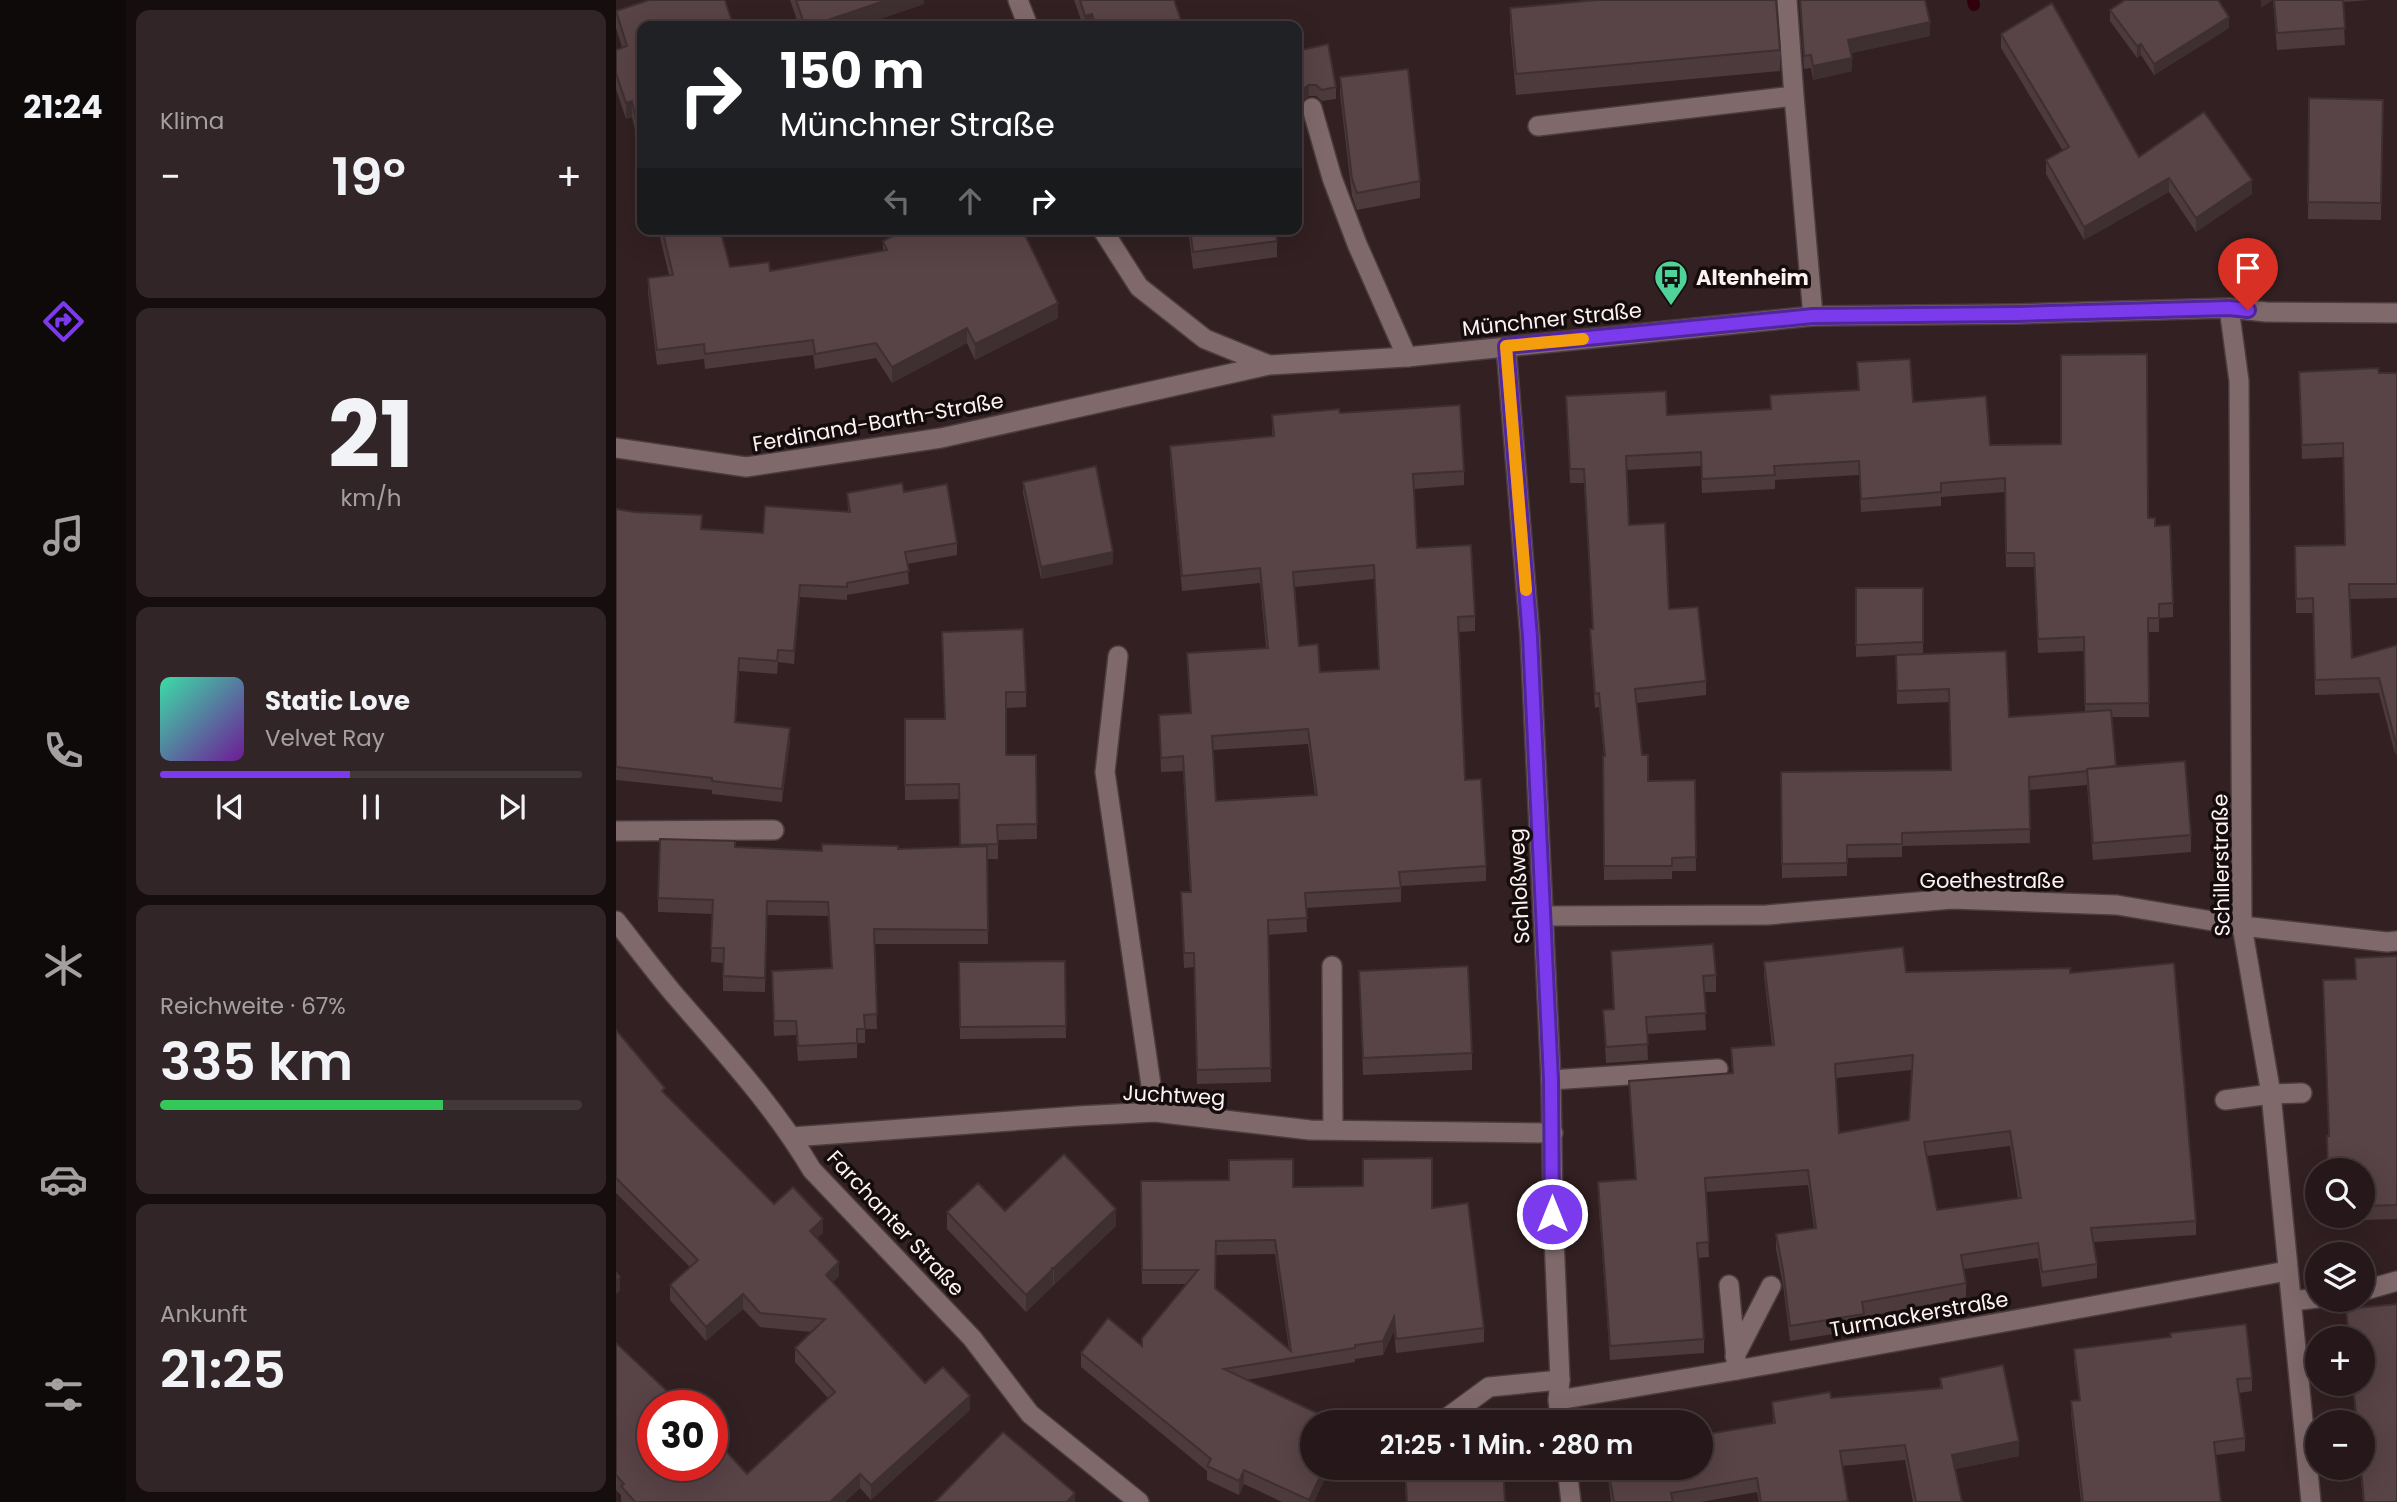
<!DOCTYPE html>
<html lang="de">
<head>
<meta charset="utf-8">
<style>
  :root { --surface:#26181a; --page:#322527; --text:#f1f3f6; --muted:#a4a0a2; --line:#423739; --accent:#7c3aed }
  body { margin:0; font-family:Poppins,sans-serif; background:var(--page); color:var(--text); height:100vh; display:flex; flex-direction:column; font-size:26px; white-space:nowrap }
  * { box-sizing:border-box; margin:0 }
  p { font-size:23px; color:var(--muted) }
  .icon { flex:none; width:38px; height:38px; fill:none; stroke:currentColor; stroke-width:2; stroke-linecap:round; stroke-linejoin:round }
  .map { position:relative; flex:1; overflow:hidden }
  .side { display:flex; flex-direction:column; gap:10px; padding:10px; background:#150d0e; width:490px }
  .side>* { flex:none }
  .hud { position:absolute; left:21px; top:21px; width:665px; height:214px; border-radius:14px; box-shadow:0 7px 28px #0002,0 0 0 2px var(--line); background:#202124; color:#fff; overflow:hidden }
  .fabs { position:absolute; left:1689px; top:1158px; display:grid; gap:14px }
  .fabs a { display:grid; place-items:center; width:70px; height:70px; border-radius:50%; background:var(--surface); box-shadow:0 7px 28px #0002,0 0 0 2px var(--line); font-size:35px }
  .speed { position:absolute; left:21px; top:1390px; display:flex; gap:14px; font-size:35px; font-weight:700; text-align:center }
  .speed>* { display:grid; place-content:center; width:91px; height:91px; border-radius:50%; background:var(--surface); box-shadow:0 7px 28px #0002,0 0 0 2px var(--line); line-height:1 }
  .speed .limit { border:10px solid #d22; background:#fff; color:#111 }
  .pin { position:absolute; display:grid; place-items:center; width:60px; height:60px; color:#fff; margin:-72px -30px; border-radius:50% 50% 50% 0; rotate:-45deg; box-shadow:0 0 7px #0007 }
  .pin .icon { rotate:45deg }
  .me { position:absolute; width:77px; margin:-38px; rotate:0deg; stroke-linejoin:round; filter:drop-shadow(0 0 5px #0008) }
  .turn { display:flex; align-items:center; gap:24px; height:147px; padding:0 28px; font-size:32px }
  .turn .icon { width:91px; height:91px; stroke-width:2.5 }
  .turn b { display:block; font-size:49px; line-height:60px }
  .lanes { display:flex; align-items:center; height:66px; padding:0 28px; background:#0003; justify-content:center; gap:35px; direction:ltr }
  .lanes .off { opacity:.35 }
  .big { font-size:52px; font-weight:600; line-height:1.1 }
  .side .widget { flex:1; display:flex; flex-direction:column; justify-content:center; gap:10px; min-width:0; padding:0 24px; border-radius:14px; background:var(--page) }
  .side .dial { align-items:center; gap:0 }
  .dial b { font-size:91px; line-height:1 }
  .song { display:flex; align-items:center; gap:21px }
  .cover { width:84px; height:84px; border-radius:10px; background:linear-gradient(135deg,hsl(160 70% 55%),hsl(280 70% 35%)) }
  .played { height:7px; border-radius:4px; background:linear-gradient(90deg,var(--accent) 45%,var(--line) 45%) }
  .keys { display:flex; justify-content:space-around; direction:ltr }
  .heat { display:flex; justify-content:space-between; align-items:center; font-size:38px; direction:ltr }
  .charge { height:10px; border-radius:5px; background:linear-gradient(90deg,#34c759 67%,var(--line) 0) }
  .trip { position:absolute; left:684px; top:1410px; width:413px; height:70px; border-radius:35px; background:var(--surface); box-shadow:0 7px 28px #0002,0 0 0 2px var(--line); font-weight:600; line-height:70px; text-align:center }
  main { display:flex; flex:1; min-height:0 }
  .dock { display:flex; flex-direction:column; width:126px; justify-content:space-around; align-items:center; background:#0f0a0a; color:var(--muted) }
  .dock .icon { width:49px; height:49px }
  .dock .selected { color:var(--accent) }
  .dock b { font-size:32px; color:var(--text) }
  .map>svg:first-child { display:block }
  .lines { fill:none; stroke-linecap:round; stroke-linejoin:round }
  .stream { stroke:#30010d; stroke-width:12 }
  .service-casing { stroke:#4b3c3f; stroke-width:22 }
  .minor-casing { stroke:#4b3c3f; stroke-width:22 }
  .service { stroke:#7f696b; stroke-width:19 }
  .minor { stroke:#7f696b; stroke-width:19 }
  .wall { fill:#4c3a3c; fill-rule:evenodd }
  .shaded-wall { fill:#3e2f31 }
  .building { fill:#584346; stroke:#3e2f31; stroke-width:2; fill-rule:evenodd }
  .route-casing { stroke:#51269a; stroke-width:18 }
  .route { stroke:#7c3aed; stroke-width:12 }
  .slow { stroke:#f59e0b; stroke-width:12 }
  .labels { text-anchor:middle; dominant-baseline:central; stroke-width:7; stroke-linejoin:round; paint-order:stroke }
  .poi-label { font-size:21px; font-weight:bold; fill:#fef1f2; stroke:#140c0d; text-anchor:start }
  .street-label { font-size:21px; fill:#fef1f2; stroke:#140c0d }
</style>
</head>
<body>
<main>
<nav class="dock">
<b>21:24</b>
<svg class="icon selected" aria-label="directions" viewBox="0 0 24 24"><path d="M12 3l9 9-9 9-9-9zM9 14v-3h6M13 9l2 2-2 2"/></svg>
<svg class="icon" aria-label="music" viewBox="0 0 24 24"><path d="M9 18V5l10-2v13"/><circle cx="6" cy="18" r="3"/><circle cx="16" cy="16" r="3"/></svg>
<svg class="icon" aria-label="phone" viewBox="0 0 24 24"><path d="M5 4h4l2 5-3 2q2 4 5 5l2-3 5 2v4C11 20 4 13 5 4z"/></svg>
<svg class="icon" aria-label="climate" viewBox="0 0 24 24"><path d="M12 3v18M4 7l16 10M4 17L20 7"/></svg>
<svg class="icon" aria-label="car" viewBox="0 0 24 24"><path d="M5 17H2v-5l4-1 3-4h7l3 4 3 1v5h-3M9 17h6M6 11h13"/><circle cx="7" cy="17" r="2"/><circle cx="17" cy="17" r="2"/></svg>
<svg class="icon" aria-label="filters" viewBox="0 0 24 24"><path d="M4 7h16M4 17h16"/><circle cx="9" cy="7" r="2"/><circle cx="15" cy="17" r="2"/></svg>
</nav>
<section class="side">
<div class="widget"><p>Klima</p>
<div class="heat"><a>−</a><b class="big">19°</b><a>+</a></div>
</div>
<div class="widget dial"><b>21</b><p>km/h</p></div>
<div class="widget">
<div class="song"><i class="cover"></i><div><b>Static Love</b><p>Velvet Ray</p></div></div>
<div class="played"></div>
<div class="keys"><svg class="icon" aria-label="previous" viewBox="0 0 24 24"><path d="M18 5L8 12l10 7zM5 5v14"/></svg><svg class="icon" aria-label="pause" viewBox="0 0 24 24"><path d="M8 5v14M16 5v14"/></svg><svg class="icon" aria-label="next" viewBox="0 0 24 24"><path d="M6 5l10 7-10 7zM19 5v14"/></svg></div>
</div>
<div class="widget"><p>Reichweite · 67%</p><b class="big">335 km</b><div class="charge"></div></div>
<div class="widget"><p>Ankunft</p><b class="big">21:25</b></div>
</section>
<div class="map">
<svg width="1781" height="1502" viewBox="0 0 1781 1502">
  <rect width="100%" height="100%" fill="#322022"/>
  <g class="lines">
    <path class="stream" d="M1357,0L1358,5"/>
    <g class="service-casing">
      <path id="service" d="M1171,0L1178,96
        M696,108L716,178L741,244L791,357
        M922,126L1178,96L1197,316
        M0,831L158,830
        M716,966L717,1129
        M935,1080L1102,1069
        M1609,1100L1655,1094L1686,1093
        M1113,1285L1121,1370
        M1119,1356L1155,1286
        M828,1420L873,1387L944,1380"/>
    </g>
    <g class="minor-casing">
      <path id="minor" d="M402,0L412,26
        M486,229L523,287L589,339L653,365L791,357L1197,316L1401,314L1613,308L1650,312L1781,313
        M1613,308L1623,381L1626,926L1655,1094L1695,1502
        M890,347L914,637L935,1080L937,1214L944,1380L942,1400L945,1423
        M0,448L130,467L325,438L653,365
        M502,656L489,772L539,1112
        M927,916L1151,915L1336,899L1501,905L1626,926L1771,942L1781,941
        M0,921C19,945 37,969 57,993C106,1050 157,1104 196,1170L356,1338L414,1414L523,1502
        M176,1137L462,1116L539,1112L694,1130L937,1133
        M1746,1291L1781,1281
        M1677,1301L1701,1298
        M942,1400L1121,1370L1671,1271
        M951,1468L955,1502"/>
    </g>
    <use href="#service" class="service"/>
    <use href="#minor" class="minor"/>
  </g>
  <path class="wall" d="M174,0H308V4L243,26H183Z
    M458,0H558L567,26H467Z
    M1184,0H1309L1314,36L1235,53L1236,71L1197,80L1195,68L1188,69Z
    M1657,0H1753L1727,2L1729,45L1661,50Z
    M894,8L1164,50V71L900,95L894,30Z
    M1494,10L1613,28L1538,75L1525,55L1521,58L1494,21Z
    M0,11L117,26H26V161L16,117L10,119L0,89V50L6,47L0,28Z
    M1385,34L1523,157L1636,194L1580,232L1553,192L1468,240L1430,174V160L1447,151L1385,48Z
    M681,51L720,87V99L706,101L700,96H693L687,100L684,106H681Z
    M724,77L804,181V198L741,210L736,196L724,94Z
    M1693,98L1767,100L1765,220L1692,219Z
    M42,229H104L114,267L154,271L267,251V241L442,318L359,360L351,343L276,383L260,358L199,369L197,355L89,369L88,359L41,365L32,293V278L53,275Z
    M572,229H659L661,241V257L577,269Z
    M1241,362L1297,402L1374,445L1532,518L1539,526L1557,603V617L1543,618V632H1532L1533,717H1496L1500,766L1575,835V852L1477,860L1471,785L1413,790L1414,843L1286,846V857L1231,858V876L1166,878L1165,772L1335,770L1333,702L1281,704L1280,655L1240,657V588H1307V654L1393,717L1469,712L1468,651L1422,653L1418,567H1390L1389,492L1325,497V506L1245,512L1243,475L1159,480V489L1086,493L1085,466L1010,470L1013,525L1053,609L1090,681V695L1021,703L1026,755L1032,781L1079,780L1080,871H1056V879L988,880L987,770L988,756L983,707L979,708L974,643V629H977L968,483H954L950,396L1051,415L1154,409L1242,390Z
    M1683,372L1781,373V598L1734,599L1736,658L1781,645L1779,754L1763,693L1699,695L1697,613H1680L1679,546L1729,545L1727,457L1686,459Z
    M724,413L848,471V485L798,489L801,548L859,616V631L843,632L849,780L870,866V881L785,886V902L690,908L691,932L652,935L655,1082L581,1084L578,967L568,968L565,907V892H574L567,771L545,772L543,715L574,713L571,653L650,648L644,583L566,591L554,461V446L656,436V415ZM758,579L763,669L704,672L683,646L679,587ZM692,744L699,795L600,801L597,750Z
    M407,482L497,564L425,579L407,493Z
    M288,492L341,543V555L291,564L293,584L231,595V600L184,597L178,664L162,662L161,674L123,671L120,722L174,741L166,802L96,794V790L0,780V509L86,529L147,533L232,512L231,493Z
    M326,632L410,692V707L390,708V755H420L421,839L382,840V859H371L372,944H258L261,1029H249V1043H241V1058L182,1061L180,1035L158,1036L156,971L215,969L212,916L151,915L149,992L107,991V963L95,962L97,914L42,912V898L119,847L206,851L344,847L343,799L289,800V719H329Z
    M995,951L1100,975V992H1088L1090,1030L1031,1034L1032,1060L990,1063L987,1010L997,1009Z
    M1781,956V1219L1713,1221V1216H1746V1171L1740,979Z
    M449,961L450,1038L344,1039L343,962Z
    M1148,962L1290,972L1454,973L1580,1221V1235L1478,1242L1481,1264V1278L1426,1287L1422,1258L1348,1269L1350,1283V1297L1248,1317V1329L1174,1341L1167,1285L1160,1249V1234L1198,1228L1192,1185L1090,1192L1093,1257L1082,1258L1088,1339V1353L994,1360L982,1196V1182L1019,1179L1013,1081L1116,1073L1115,1048L1156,1045L1148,976ZM1296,1070L1293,1120L1223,1133L1220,1078ZM1394,1146L1402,1198L1321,1210L1311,1156Z
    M743,971L856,1053V1070L747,1075Z
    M0,1030L49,1094L158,1204L207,1233L201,1238L223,1276L217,1282L309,1383L354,1410L255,1500L244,1488L229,1502H6L5,1501V1495L0,1490V1343L131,1474L212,1398L179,1362V1348L195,1332L144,1327L127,1309L90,1341L54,1300V1285L74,1267L0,1193Z
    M613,1180L677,1187L816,1208L868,1328V1342L780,1353L778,1331L767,1355L739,1359V1362L630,1380L696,1468H714L698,1502H666L628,1484L623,1495L591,1480V1471L465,1367V1353L526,1346L570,1284H526L525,1181ZM659,1254L673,1349L599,1288L600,1255Z
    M389,1211L500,1226L438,1285H437V1286L410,1312L331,1229V1212Z
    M1781,1304V1502H1747L1744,1468H1746V1423H1740L1736,1384H1746V1339H1732L1730,1309Z
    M1458,1349L1636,1378V1391L1623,1393L1629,1438V1451L1600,1455L1605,1502H1465L1455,1414V1401L1463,1400L1458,1362Z
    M1324,1378L1403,1456L1339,1469L1346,1502H1297L1289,1460L1226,1466L1232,1502H1143L1141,1492L1085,1502H995L991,1468H1085L1157,1423L1156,1402L1215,1398L1324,1388Z
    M788,1468H887L889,1502H790Z"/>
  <path class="shaded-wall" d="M271,0H308V4L243,26H194Z
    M1645,0H1657L1645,8Z
    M476,14V26H469V16Z
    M1613,17V28L1538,75V64Z
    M1314,22V36L1232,54V40Z
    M1525,44V55L1521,58V46Z
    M1236,58V71L1197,80V66Z
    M693,85V96L687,100L684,106V94L687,89Z
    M16,101V117L10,119V103Z
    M1553,178V192L1468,240V227Z
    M1636,180V194L1580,232V218Z
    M442,303V318L359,360V344Z
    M351,328V343L276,383V367Z
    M497,552V564L425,579V567Z
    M184,585V597L178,664V651Z
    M123,658V671L119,734V722Z
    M174,728V741L166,802V789Z
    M1779,740H1781V754H1779Z
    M500,1209V1226L438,1285V1268Z
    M207,1219V1233L194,1245V1231Z
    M223,1262V1276L210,1289V1275Z
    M437,1269V1286L410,1312V1295Z
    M4,1277V1291L0,1294V1280Z
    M127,1294V1309L90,1341V1327Z
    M778,1317V1331L767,1355V1341Z
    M354,1396V1410L255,1500V1485Z
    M1403,1441V1456L1336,1470V1455Z
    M708,1468H714L698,1502H693Z
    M628,1470V1484L623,1495V1481Z
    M244,1474V1488L229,1502H214Z
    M459,1493V1502H451Z"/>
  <path class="building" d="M33,0H109L117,25L113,26H26V146L16,101L10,103L0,73V50L11,46L0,11Z
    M180,0H271L194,26H189Z
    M464,0H558L567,26H480L476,14L469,16Z
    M980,0H1160L1164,50L900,74L894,8Z
    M1184,0H1309L1314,22L1232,40L1236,58L1197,66L1195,55L1188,56Z
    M1509,0H1602L1613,17L1538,64L1525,44L1521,46L1494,10Z
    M1658,0H1727L1729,28L1661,33Z
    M1436,3L1523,157L1588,112L1636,180L1580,218L1553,178L1468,227L1430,160L1453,147L1385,34Z
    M712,44L720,87L706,90L700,85H693L687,89L684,94L681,95V51Z
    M792,69L804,181L741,193L736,179L724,77Z
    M1693,98L1767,100L1765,203L1692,202Z
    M46,229H104L114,267L153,262L154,271L271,250L267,241L290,229H406L442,303L359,344L351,328L276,367L260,343L199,354L197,340L89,354L88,344L41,350L32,278L57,275Z
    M574,229H659L661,241L577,252Z
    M1531,354L1532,518H1539V526L1554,525L1557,603L1543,604V618H1532L1533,703L1469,704L1468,637L1422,639L1418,553H1390L1389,478L1325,483V492L1245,499L1243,461L1158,466L1159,475L1086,479L1085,452L1010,456L1013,525L1049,523L1053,609L1082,607L1090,681L1019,689L1026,755H1032V781L1079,780L1080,857L1056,858V866H988L987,756H989L983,693L979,694L974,629H977L968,469H954L950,396L1050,391L1051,415L1155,409L1154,395L1243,390L1241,362L1294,359L1297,402L1370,396L1374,445L1445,444V355Z
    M1762,368L1763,373H1781V584H1733L1736,658L1781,645V740H1779L1763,678L1699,680L1697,598L1680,599L1679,546L1729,545L1727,443L1686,445L1683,372Z
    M844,405L848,471L797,474L801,548L855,545L859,616L842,617L849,780L865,779L870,866L783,872L785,888L689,893L691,918L652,920L655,1068L581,1070L578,953H568L565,892H575L567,756L545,758L543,715L575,713L571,653L652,648L644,568L566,576L554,446L658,436L656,415L723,409L724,413ZM758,565L763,669L704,672L702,644L683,646L677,572ZM692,729L701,795L600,801L596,736Z
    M480,466L497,552L425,567L407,482Z
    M286,483L288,492L331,484L341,543L289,552L293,571L231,583V587L184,585L178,651L162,650L161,661L123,658L119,722L174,728L166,789L96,781V778L0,767V509L18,512L86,515L85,529L147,533L149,506L234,512L231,493Z
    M1240,588H1307V642L1240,645Z
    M407,629L410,692H390V755H420L421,824L381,825L382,844L344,845L343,784L289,785V719H329L326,632Z
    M1390,651L1393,717L1495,710L1500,766L1471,769V771L1413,777L1414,829L1286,833V844L1231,845V863L1166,864L1165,772L1335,770L1333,689L1281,691L1280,655Z
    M1569,761L1575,835L1477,843L1471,769Z
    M44,839L119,841V847L206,851V844L282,846V849L371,846L372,930L258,929L261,1014L248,1015L249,1029H241V1043L182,1046L180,1021H158L156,971L216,968L212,902L151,901L149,978L107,976L108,948H95L97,900L42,898Z
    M1097,944L1100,975L1087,976L1090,1013L1030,1017L1032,1044L990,1047L987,1010L998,1009L995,951Z
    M1287,947L1290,972L1454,968V973L1558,963L1580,1221L1475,1228L1481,1264L1426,1272L1422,1243L1345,1255L1350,1283L1246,1302L1248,1314L1174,1326L1167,1270L1160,1234L1200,1228L1192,1170L1089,1178L1093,1242L1081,1243L1088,1339L994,1346L982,1182L1020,1179L1013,1081L1117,1073L1115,1048L1158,1045L1148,962ZM1297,1055L1293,1120L1223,1133L1219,1064ZM1394,1131L1405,1198L1321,1210L1308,1142Z
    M1781,956V1205L1746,1206V1171H1712L1711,1136H1713L1707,980L1740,979L1739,958Z
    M449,961L450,1026L344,1027L343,962Z
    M852,966L856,1053L747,1058L743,971Z
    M0,1030L49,1088L46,1091L158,1204L177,1187L207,1219L194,1231L223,1262L210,1275L309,1383L327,1367L354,1396L255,1485L244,1474L214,1502H19L5,1486L8,1484L0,1475V1343L66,1405H37V1465H96V1436L131,1474L219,1392L179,1348L209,1319L144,1313L127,1294L90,1327L54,1285L82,1260L0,1178Z
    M448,1154L500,1209L438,1268H435L437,1269L410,1295L331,1212L362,1183L389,1211Z
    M816,1158V1208L852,1203L868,1328L780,1339L778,1317L767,1341L739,1345V1348L608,1369L722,1423H696V1468H708L693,1500L628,1470L623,1481L591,1466L595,1459L465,1353L492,1318L526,1346V1338L582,1270H526L525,1181L613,1180V1160L677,1159V1187L747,1186V1159ZM659,1240L675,1351L599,1288L600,1241Z
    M0,1272L4,1277L0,1280Z
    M1781,1304V1502H1748L1745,1468H1746V1423H1741L1737,1384H1746V1339H1733L1730,1309Z
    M1630,1324L1636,1378L1621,1379L1629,1438L1598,1442L1605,1502H1467L1455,1401L1464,1400L1458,1349L1555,1337L1554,1333Z
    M1387,1365L1403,1441L1336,1455L1346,1502H1300L1289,1445L1224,1451L1232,1501L1224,1502H1145L1141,1478L1055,1493L1057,1502H998L992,1468H1085V1435L1159,1423L1156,1402L1214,1392L1215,1398L1326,1388L1324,1378Z
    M884,1414V1423H839L838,1416Z
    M1074,1414L1076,1423H1023Z
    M387,1432L459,1493L451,1502H319Z
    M789,1468H887L889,1502H791Z"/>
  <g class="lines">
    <g class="route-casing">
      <path id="route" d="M936,1214L935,1080L914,637L890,346L1197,316L1401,314L1613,308L1632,310"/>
    </g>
    <use href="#route" class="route"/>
    <path class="slow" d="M910,590L890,346L967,339"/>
  </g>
  <defs>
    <g id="bus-pin" transform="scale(1.75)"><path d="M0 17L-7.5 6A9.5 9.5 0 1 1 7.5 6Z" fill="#4fd399" stroke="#140c0d"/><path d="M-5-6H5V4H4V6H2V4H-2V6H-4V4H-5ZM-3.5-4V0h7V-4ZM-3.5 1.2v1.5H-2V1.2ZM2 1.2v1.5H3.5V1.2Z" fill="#111"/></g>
  </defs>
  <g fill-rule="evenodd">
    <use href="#bus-pin" x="1055" y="277"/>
  </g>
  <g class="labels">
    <g class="poi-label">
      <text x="1080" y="277">Altenheim</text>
    </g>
    <g class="street-label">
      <text transform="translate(936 319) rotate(-6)">Münchner Straße</text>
      <text transform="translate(262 422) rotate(-10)">Ferdinand-Barth-Straße</text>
      <text transform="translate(1605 865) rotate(-91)">Schillerstraße</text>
      <text x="1376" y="880">Goethestraße</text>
      <text transform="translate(903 886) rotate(-93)">Schloßweg</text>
      <text transform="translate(558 1095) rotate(3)">Juchtweg</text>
      <text transform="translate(280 1223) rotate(47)">Farchanter Straße</text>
      <text transform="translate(1303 1314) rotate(-10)">Turmackerstraße</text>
    </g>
  </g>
</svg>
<div class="fabs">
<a><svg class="icon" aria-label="search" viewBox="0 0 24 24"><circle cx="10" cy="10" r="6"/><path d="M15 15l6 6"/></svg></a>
<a><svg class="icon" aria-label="layers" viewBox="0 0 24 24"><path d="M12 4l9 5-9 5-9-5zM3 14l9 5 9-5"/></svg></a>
<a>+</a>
<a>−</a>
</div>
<div class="speed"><div class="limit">30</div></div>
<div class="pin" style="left:1632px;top:310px;background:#d93025"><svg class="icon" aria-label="arrive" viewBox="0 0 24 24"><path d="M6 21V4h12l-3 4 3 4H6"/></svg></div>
<svg class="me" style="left:936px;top:1214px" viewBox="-20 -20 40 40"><circle r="17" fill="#7c3aed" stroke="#fff" stroke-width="3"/><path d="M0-11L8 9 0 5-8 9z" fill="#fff"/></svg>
<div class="trip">21:25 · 1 Min. · 280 m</div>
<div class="hud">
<div class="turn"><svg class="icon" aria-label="right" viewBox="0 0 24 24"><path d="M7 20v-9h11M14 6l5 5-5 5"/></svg><div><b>150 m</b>Münchner Straße</div></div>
<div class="lanes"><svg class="icon off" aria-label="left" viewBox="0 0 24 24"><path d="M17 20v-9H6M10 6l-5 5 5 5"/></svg><svg class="icon off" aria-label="ahead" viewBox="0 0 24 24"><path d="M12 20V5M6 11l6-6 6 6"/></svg><svg class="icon" aria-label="right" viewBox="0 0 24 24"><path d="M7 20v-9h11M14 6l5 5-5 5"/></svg></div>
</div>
</div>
</main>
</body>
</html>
